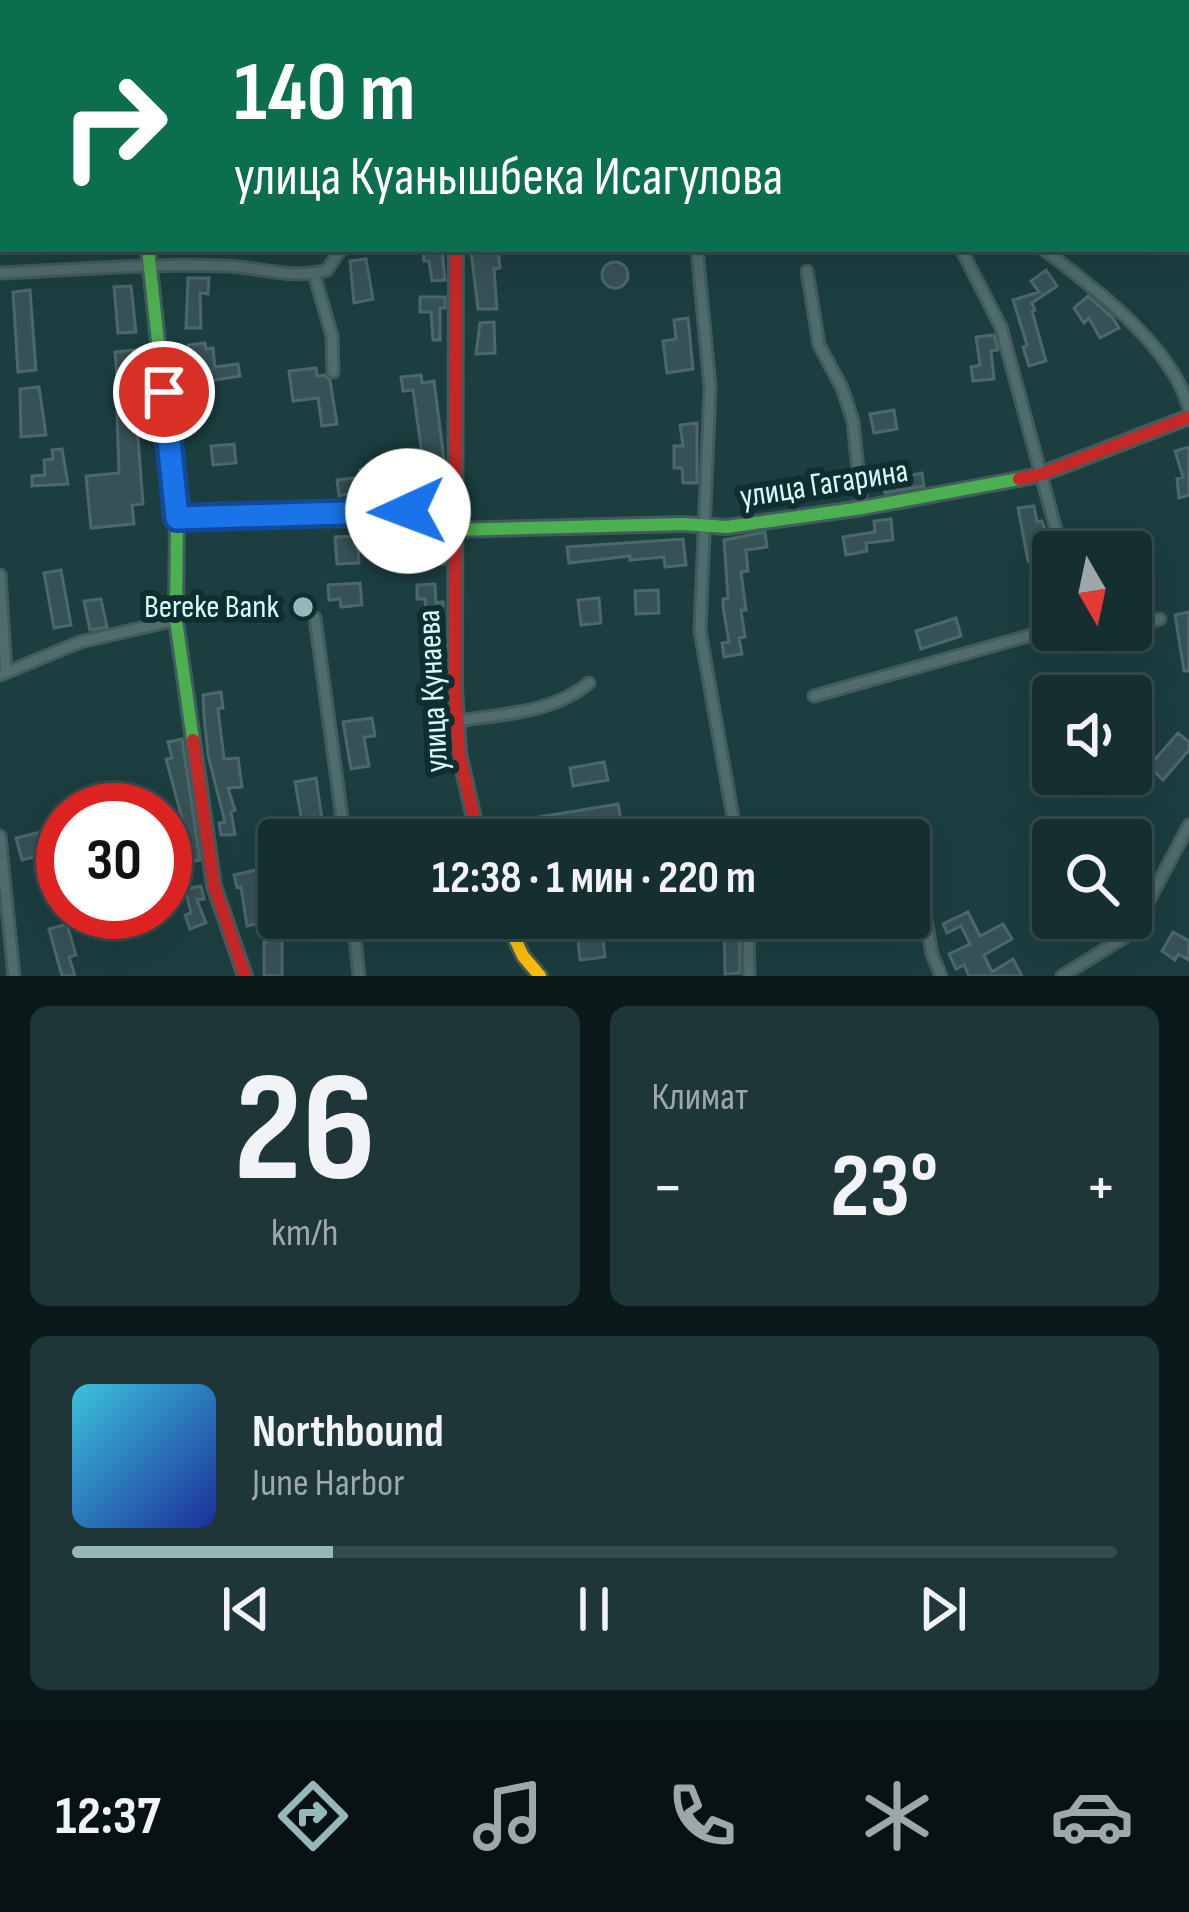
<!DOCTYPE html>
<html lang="ru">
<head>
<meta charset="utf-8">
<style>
  :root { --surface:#152e2f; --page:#1e3637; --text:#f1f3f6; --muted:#9da8aa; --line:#344a4b; --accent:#96b8b9 }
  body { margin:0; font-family:"Sofia Sans Condensed",sans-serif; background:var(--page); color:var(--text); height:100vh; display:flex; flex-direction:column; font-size:45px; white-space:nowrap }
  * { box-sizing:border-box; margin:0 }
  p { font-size:39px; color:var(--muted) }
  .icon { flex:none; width:66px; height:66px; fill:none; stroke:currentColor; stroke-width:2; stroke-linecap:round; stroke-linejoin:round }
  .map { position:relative; height:976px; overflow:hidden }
  .panel { display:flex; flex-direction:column; gap:30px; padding:30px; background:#0c191a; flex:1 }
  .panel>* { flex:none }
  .guide { position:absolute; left:0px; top:0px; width:1191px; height:252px; box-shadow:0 12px 48px #0002,0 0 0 3px var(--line); background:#0b6e4f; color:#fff; overflow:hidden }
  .needle { width:78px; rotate:171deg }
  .controls { position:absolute; left:1032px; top:531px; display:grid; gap:24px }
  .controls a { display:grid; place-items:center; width:120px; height:120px; border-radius:12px; background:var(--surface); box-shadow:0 12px 48px #0002,0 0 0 3px var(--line); font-size:60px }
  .speed { position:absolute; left:36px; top:783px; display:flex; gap:24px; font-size:60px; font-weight:700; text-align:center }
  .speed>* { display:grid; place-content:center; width:156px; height:156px; border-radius:50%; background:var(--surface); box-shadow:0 12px 48px #0002,0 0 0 3px var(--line); line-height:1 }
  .speed .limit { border:18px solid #d22; background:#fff; color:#111 }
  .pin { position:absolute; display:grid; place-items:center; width:102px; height:102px; color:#fff; margin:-51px; border:6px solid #fff; border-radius:50%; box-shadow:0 3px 12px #0007 }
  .me { position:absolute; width:132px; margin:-66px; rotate:268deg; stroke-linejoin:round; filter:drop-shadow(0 0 9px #0008) }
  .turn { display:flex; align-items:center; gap:42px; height:252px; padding:0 36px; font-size:54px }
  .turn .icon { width:156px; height:156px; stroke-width:2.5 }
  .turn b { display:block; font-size:84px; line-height:102px }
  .big { font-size:90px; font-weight:700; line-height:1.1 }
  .panel .tile { flex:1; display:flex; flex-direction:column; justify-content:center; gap:18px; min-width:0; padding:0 42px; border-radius:18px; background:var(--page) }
  .panel .dial { align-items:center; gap:0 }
  .dial b { font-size:156px; line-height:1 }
  .song { display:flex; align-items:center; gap:36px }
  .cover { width:144px; height:144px; border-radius:18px; background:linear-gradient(135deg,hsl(190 70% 55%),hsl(230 70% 35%)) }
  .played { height:12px; border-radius:6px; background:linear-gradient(90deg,var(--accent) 25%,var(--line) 25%) }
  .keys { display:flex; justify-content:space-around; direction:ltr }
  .heat { display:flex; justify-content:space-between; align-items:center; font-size:66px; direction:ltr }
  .panel .tiles { flex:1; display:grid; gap:30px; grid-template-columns:1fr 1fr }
  .tile:last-child { grid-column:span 2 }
  .trip { position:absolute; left:258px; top:819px; width:672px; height:120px; border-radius:12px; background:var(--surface); box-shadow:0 12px 48px #0002,0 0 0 3px var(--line); font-weight:700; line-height:120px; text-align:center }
  .dock { display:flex; height:192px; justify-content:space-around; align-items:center; background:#081213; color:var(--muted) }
  .dock .icon { width:84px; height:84px }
  .dock .active { color:var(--accent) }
  .dock b { font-size:54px; color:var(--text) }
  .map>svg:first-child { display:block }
  .building { fill:#375255; stroke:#4c686d; stroke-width:3 }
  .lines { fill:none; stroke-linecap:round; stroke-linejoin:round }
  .street-casing { stroke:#415c5c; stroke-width:15 }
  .fast-casing { stroke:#415c5c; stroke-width:18 }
  .slow-casing { stroke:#415c5c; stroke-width:18 }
  .jam-casing { stroke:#415c5c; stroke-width:18 }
  .street { stroke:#506c6d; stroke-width:9 }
  .fast { stroke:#4caf50; stroke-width:12 }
  .slow { stroke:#ffc107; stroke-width:12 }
  .jam { stroke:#c62828; stroke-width:12 }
  .route-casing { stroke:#114b97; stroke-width:30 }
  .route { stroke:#1a73e8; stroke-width:21 }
  .poi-dot { fill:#96b8b9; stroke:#0e2e2f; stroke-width:4.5 }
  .labels { text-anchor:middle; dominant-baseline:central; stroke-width:12; stroke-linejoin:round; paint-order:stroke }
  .street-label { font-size:33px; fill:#d7fafb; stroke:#0e2e2f }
  .poi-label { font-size:33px; fill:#d7fafb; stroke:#0e2e2f; text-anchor:end }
</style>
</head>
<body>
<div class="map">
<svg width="1189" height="976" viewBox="0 0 1189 976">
  <rect width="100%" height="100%" fill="#1c3e3f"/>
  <path class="building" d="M423,249H442L445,280L432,281L429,261H424Z
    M477,249H498L500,268L494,269L497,309H478L471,251Z
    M366,259L373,299L354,303L350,261Z
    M602 275a13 13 0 1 1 26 0a13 13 0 1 1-26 0Z
    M1046,270L1057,286L1032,303L1035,310L1032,311L1046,361L1029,366L1023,347L1027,345L1013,300L1039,292L1031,281Z
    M188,278H209L208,294L200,293L201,328H186Z
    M131,286L136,332L118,333L114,287Z
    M30,290L36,370L18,372L13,292Z
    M1088,296L1113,318L1119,328L1100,338L1089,318L1084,323L1074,308Z
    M420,297H445V308H440V340H433L431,312H420Z
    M688,318L693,369L667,373L663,341L676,339L674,320Z
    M494,322L495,353L476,354L480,323Z
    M994,335L998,350L991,351L994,379L973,381L971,367L980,365L976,337Z
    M205,343L206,349L213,348L215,367L238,364L240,376L209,381L212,397L182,402L176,364L190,362L188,345Z
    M134,350L137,388L118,389L115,352Z
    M316,368L317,376L325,375L330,380L337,424L322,426L318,398L293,401L289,371Z
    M421,375L422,383L434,381L445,467L424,468L413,390L403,391L401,377Z
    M39,387L46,435L21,437L20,389Z
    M894,410L897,429L874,433L870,414Z
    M136,412L143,504L132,505L134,524L91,528L86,476L119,473L117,413Z
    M697,423V483H683L682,468H674V446H683L680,425Z
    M234,444L236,463L213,465L211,446Z
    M1189,447V495L1179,498L1177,479L1183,477L1175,451Z
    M62,449L68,484L32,486V476L45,475L44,460L53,459L52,450Z
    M379,466L383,487L339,496L337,480L361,477L360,470Z
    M922,473L924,486L885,493L883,481Z
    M1034,506L1037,522L1042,521L1047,535L1042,536L1048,555L1028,561L1018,508Z
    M891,519L893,540L866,543L867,551L846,555L843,537L875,532L874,521Z
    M444,526L445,564H424L422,527Z
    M765,532L767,547L746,550L748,571L741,572L746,610H741L745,637L739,638L742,654L724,657L722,643L729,642L723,607V599L728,598L724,540Z
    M357,536L359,563L337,564L335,537Z
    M683,539L686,565L665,567L664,557L630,560V556L569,563L567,547Z
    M61,570L71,625L54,628L44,573Z
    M360,583L362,605L341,607L340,599L329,600L328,585Z
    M435,584L436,603L443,602L444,615L426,616L425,599H417V585Z
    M658,590L659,613L636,614L635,591Z
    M599,598L601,623L581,625L578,600Z
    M101,599L107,627L90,630L84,601Z
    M1189,612V671H1184L1175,615Z
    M956,618L961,636L921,649L916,631Z
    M221,692L223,708L218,709L224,759L238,758L242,787L228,788L235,810L231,812L235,834L229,835H221L219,823L225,822L208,755L204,716L203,695Z
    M372,718L375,736L364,737L369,766L351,769L343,722Z
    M1178,733L1189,742V750L1163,780L1149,766Z
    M182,739L200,860L184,863L177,824L183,822L166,759L172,758L168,742Z
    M604,762L608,780L573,786L570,768Z
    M316,778L322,819L333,817L332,840H299L296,823L302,822L295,782Z
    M618,804L622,825L543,838L539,817Z
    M40,832L46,854L22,860L16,838Z
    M256,870L265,922L247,926L241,887L237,888L234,875Z
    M201,886L204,899L197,900L206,923L190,929L185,915L191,913L185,889Z
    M968,912L980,936L1003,924L1012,939L984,955L992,972L1013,959L1022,976H969L964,965L956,969L949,954L970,944L961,926L947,933L943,924Z
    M576,918H601L605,957L580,960Z
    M67,924L76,955L69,957L75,976H62L49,929Z
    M724,925H739L740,973L725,974Z
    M1173,932L1189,941V960L1178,954L1175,960L1162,951Z
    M282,940V976H264V942Z"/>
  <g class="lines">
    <g class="street-casing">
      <path id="street" d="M126,0V3
        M640,0L642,3
        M794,0L797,3
        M1155,0L1156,3
        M949,3L950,0
        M1188,131L1189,135
        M697,249L710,387L700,631L737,840
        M961,249L1001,327L1062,552
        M1043,249C1093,287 1173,346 1189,409
        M807,271L819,345L842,388L853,421L862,508
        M0,273C75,270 151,263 225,266C261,267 292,280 327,270L341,249
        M314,274L332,336L333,372
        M177,518L454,510
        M0,575L6,672
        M315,618L345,840
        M1131,625L1160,619
        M1097,630H1106
        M0,675L80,642L176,620
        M814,696L1053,629
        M457,721C502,714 553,713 589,683
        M0,836L14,976
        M353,918L359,976
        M748,918L749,976
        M926,920L932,954L941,976
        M1062,976L1125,937L1138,921L1189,825"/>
    </g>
    <g class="fast-casing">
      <path id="fast" d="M148,249L177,518L176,620L193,740
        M454,530L683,524L727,527L862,508L1019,479"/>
    </g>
    <g class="slow-casing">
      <path id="slow" d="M454,0V3
        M505,918L523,956L540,976"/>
    </g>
    <g class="jam-casing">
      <path id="jam" d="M456,249L455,688L459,753L479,840
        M1019,479L1039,475L1189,417
        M193,740L214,886L245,976"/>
    </g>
    <use href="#street" class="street"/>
    <use href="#fast" class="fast"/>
    <use href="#slow" class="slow"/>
    <use href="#jam" class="jam"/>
  </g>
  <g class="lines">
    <g class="route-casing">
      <path id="route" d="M164,392L177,518L408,511"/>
    </g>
    <use href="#route" class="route"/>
  </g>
  <circle class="poi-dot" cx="303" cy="607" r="12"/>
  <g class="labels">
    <g class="street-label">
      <text transform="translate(824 484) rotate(-9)">улица Гагарина</text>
      <text transform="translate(433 691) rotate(-93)">улица Кунаева</text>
    </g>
    <g class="poi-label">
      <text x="279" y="607">Bereke Bank</text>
    </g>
  </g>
</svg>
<div class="controls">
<a><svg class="needle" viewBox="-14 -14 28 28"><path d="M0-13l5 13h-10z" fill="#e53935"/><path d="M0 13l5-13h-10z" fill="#9da8aa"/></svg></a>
<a><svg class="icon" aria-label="sound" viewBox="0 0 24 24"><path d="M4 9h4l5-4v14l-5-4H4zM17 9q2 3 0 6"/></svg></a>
<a><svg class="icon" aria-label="search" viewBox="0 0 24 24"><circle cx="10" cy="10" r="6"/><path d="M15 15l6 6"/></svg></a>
</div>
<div class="speed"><div class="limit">30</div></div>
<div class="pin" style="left:164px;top:392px;background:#d93025"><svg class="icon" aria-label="arrive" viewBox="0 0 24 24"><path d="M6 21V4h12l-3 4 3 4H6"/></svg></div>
<svg class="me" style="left:408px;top:511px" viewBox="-20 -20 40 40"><circle r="19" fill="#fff"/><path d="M0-13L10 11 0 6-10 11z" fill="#1a73e8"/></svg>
<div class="trip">12:38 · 1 мин · 220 m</div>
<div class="guide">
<div class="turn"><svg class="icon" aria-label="right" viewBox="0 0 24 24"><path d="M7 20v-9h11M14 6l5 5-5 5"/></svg><div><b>140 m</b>улица Куанышбека Исагулова</div></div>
</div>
</div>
<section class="panel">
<div class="tiles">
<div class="tile dial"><b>26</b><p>km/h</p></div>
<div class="tile"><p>Климат</p>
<div class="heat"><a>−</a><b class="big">23°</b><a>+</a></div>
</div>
<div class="tile">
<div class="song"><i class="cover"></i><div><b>Northbound</b><p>June Harbor</p></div></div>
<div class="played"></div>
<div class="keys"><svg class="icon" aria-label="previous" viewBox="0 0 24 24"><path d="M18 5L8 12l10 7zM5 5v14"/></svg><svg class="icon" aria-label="pause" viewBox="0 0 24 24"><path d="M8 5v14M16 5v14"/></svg><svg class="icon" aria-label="next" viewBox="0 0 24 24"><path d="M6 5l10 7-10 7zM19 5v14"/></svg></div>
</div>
</div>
</section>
<nav class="dock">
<b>12:37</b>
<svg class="icon active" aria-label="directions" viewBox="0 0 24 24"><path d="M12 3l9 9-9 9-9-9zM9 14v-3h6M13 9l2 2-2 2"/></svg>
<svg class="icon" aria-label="music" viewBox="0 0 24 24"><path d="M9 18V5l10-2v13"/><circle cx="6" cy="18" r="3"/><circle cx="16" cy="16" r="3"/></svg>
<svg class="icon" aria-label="phone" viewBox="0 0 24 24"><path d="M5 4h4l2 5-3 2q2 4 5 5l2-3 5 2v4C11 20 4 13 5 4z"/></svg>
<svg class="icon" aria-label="climate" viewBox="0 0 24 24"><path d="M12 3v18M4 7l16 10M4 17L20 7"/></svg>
<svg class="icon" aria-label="car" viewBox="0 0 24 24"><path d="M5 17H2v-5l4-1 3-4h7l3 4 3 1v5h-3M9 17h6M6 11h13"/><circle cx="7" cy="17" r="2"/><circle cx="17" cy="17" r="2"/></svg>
</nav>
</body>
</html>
